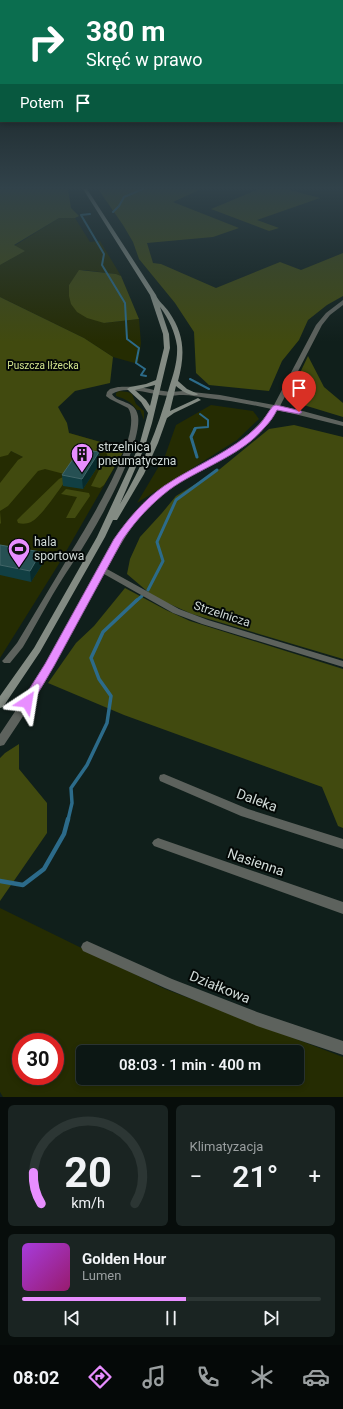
<!DOCTYPE html>
<html lang="pl">
<head>
<meta charset="utf-8">
<style>
  :root { --surface:#0c1714; --page:#1a2422; --text:#f1f3f6; --muted:#9a9fa0; --line:#2c3634; --accent:#e88eff }
  body { margin:0; font-family:Roboto,sans-serif; background:var(--page); color:var(--text); height:100vh; display:flex; flex-direction:column; font-size:15px; white-space:nowrap }
  * { box-sizing:border-box; margin:0 }
  p { font-size:13px; color:var(--muted) }
  .icon { flex:none; width:22px; height:22px; fill:none; stroke:currentColor; stroke-width:2; stroke-linecap:round; stroke-linejoin:round }
  .map { position:relative; height:1097px; overflow:hidden }
  .details { display:flex; flex-direction:column; gap:8px; padding:8px; background:#070d0b; flex:1 }
  .details>* { flex:none }
  .guide { position:absolute; left:0px; top:0px; width:343px; height:122px; box-shadow:0 2px 6px #0003,0 0 0 1px var(--line); background:#0b6e4f; color:#fff; overflow:hidden }
  .speed { position:absolute; left:12px; top:1033px; display:flex; gap:8px; font-size:20px; font-weight:700; text-align:center }
  .speed>* { display:grid; place-content:center; width:52px; height:52px; border-radius:50%; background:var(--surface); box-shadow:0 2px 6px #0003,0 0 0 1px var(--line); line-height:1 }
  .speed .limit { border:6px solid #d22; background:#fff; color:#111 }
  .pin { position:absolute; display:grid; place-items:center; width:34px; height:34px; color:#fff; margin:-41px -17px; border-radius:50% 50% 50% 0; rotate:-45deg; box-shadow:0 0 4px #0007 }
  .pin .icon { rotate:45deg }
  .me { position:absolute; width:44px; margin:-22px; rotate:33deg; stroke-linejoin:round; filter:drop-shadow(0 0 3px #0008) }
  .turn { display:flex; align-items:center; gap:14px; height:84px; padding:0 20px; font-size:18px }
  .turn .icon { width:52px; height:52px; stroke-width:2.5 }
  .turn b { display:block; font-size:28px; line-height:34px }
  .then { display:flex; align-items:center; height:38px; padding:0 20px; background:#0003; gap:8px; font-size:15px }
  .big { font-size:30px; font-weight:600; line-height:1.1 }
  .details .tile { flex:1; display:flex; flex-direction:column; justify-content:center; gap:6px; min-width:0; padding:0 14px; border-radius:6px; background:var(--page) }
  .details .dial { align-items:center; gap:0 }
  .dial svg { height:104px; overflow:visible; fill:none; stroke:var(--line); stroke-width:7; stroke-linecap:round; text-anchor:middle }
  .dial text { fill:var(--text); stroke:none }
  .song { display:flex; align-items:center; gap:12px }
  .cover { width:48px; height:48px; border-radius:6px; background:linear-gradient(135deg,hsl(280 70% 55%),hsl(320 70% 35%)) }
  .played { height:4px; border-radius:2px; background:linear-gradient(90deg,var(--accent) 55%,var(--line) 55%) }
  .keys { display:flex; justify-content:space-around; direction:ltr }
  .heat { display:flex; justify-content:space-between; align-items:center; font-size:22px; direction:ltr }
  .details .tiles { flex:1; display:grid; gap:8px; grid-template-columns:1fr 1fr }
  .tile:last-child { grid-column:span 2 }
  .trip { position:absolute; left:76px; top:1045px; width:228px; height:40px; border-radius:6px; background:var(--surface); box-shadow:0 2px 6px #0003,0 0 0 1px var(--line); font-weight:600; line-height:40px; text-align:center }
  .tabs { display:flex; height:64px; justify-content:space-around; align-items:center; background:#050908; color:var(--muted) }
  .tabs .icon { width:28px; height:28px }
  .tabs .active { color:var(--accent) }
  .tabs b { font-size:18px; color:var(--text) }
  .map>svg:first-child { display:block }
  .green { fill:#252c02; fill-rule:evenodd }
  .forest { fill:#414a0f }
  .lines { fill:none; stroke-linecap:round; stroke-linejoin:round }
  .stream-far3 { stroke:#2c6b8a; stroke-width:2 }
  .stream-far2 { stroke:#2c6b8a; stroke-width:3 }
  .stream-far1 { stroke:#2c6b8a; stroke-width:3.5 }
  .stream { stroke:#2c6b8a; stroke-width:4.5 }
  .minor { fill:#5d625d; fill-rule:evenodd }
  .tertiary { fill:#5d625d; fill-rule:evenodd }
  .secondary { fill:#838b83; fill-rule:evenodd }
  .wall { fill:#113f43 }
  .shaded-wall { fill:#082b2c }
  .building { fill:#265053; stroke:#416568 }
  .route { fill:#e88eff; stroke:#975ca6 }
  .labels { text-anchor:middle; dominant-baseline:central; stroke-width:4; stroke-linejoin:round; paint-order:stroke }
  .far-park-label { font-size:10px; fill:#d2e38e; stroke:#030806 }
  .poi-label { font-size:12px; fill:#d1dbd8; stroke:#030806; text-anchor:start }
  .street-label { font-size:12px; fill:#d1dbd8; stroke:#030806 }
  .near-street-label { font-size:14px; fill:#d1dbd8; stroke:#030806 }
</style>
</head>
<body>
<div class="map">
<svg width="343" height="1097" viewBox="0 0 343 1097">
  <rect width="100%" height="100%" fill="#101f1b"/>
  <path class="green" d="M59,218H75L90,242L100,241L121,276L116,274L84,270L80,271L69,285L97,320L104,323L139,319L141,343L138,364L113,357L84,338L0,297V265L24,251L14,246Z
    M119,391L128,392L132,394L136,404L144,411V420L140,410H137C131,402 126,399 116,396V393Z
    M211,405L253,411L259,419L237,440L137,503L165,456L176,425Z
    M69,433L125,449L64,555L56,554L53,560L60,562L0,658V437H2L11,451L31,461Z
    M0,908L165,989L343,1057V1097H3L0,1092ZM21,1042H55V1076H21ZM83,1052H297V1078H83Z"/>
  <path class="forest" d="M0,189H68L71,208L79,216L75,218H59L14,245L25,251L0,265Z
    M98,189H201L173,202L239,228L213,237L147,243L153,263L161,264L216,288L280,262L301,270L343,253V296L327,305L308,320L299,340L282,361L269,391L209,385L196,373L194,332L175,303L139,259L133,242L123,225Z
    M259,189H286L320,198L257,220L279,228L269,231L211,209Z
    M79,270L116,274L121,276L139,319L104,323L87,318L77,312L71,304L69,296V285Z
    M0,297L84,338L113,357L110,383L75,391L58,407L67,423L69,433L125,449L104,485L100,488L91,486L100,468L108,457L106,452C84,447 80,459 68,475L45,469L38,471L8,506L0,511L1,523L0,524V483L18,460L23,457L11,451L8,455L0,457Z
    M308,356L324,387L343,403V417L297,403L291,392Z
    M294,425L343,437V659L192,614L154,597L127,574L130,559L140,537L162,513L176,496L220,469L269,429Z
    M63,477L66,480C59,490 41,517 31,522C27,524 22,524 18,523L17,520L22,515L59,479Z
    M66,489L89,493L90,496L75,518H66L77,497L61,494Z
    M125,588L166,610L190,621L343,669V828L338,826L322,787L124,715L48,683L76,643L94,626Z
    M19,744V769L47,803V833L0,901V758L5,753Z"/>
  <g class="lines">
    <path class="stream-far3" d="M113,212L119,206L124,197L143,189
      M90,214L81,215L104,254L102,265L125,303L127,339L139,348L136,363L145,369L141,375L146,376
      M190,379L209,389
      M194,430L195,428L208,427V420L200,414"/>
    <path class="stream-far2" d="M195,429L191,437L197,457
      M148,590L163,561L157,542L176,500L217,470
      M136,601L142,596"/>
    <path class="stream-far1" d="M68,820L72,803L71,788L87,765L107,723L111,696L99,679L91,658L103,632L137,600"/>
    <path class="stream" d="M0,881L23,885L44,869L64,834L68,819"/>
    <path class="minor" d="M118,387C128,386 151,387 159,392L156,394C144,392 123,386 112,394C117,404 135,399 138,416C143,447 91,537 72,564C54,590 39,620 23,647L10,663H4L2,661L4,659L17,643L66,561L52,558L51,556L55,553L68,557C83,532 146,434 128,408L110,399L106,396L107,392L110,389Z
      M276,405L279,407C272,417 265,427 256,435C228,460 192,472 163,494C136,515 123,540 107,569L179,609L208,620L343,661V667L202,624L173,613L104,574L45,682L18,724L4,745L0,746V734L38,677L114,540C127,519 144,500 164,487C193,467 227,455 252,431C260,423 267,415 274,406Z
      M164,774L248,809L343,839V849L241,816L160,781L159,778L160,775Z
      M158,838L343,902V914L154,846L152,843L154,840Z
      M87,941L172,979L257,1012L343,1041V1055L257,1026L165,988L83,951L81,947L83,943Z"/>
    <path class="tertiary" d="M343,300V305L330,315L322,325L280,406L299,410L343,422V426C298,415 253,403 207,398C199,397 191,395 183,395C173,395 161,398 153,392L156,390L171,392L183,391L220,395L274,405L316,325L326,313Z"/>
    <path class="secondary" d="M83,189H87L156,295C158,301 165,306 169,312C185,335 185,355 178,381L187,389L198,394L197,395C189,396 182,391 176,386L170,411L196,399L198,398L201,400L174,413L167,418L158,443L144,474L117,520H113L105,537L40,652L3,707L0,708V696L34,648L97,537L139,446L148,413L141,402L127,389L130,387L146,384L156,380L164,348L163,334L150,295ZM160,307C169,319 175,332 177,346C178,361 173,375 169,388C158,429 142,467 120,504L145,446L152,423L170,348L169,334ZM155,385L150,406L146,400L135,390Z"/>
  </g>
  <path class="wall" d="M99,452L100,463L83,489L63,486L62,475Z
    M0,545L41,552L43,563L31,582L0,575Z"/>
  <path class="shaded-wall" d="M99,452L100,463L83,489L82,479Z
    M41,552L43,563L31,582L30,571Z"/>
  <path class="building" d="M80,449L99,452L82,479L62,475Z
    M0,545L41,552L30,571L0,565Z"/>
  <linearGradient id="sky" x2="0" y2="1"><stop stop-color="#09110f"/><stop offset="0.55" stop-color="#31424a"/><stop offset="1" stop-color="#31424a" stop-opacity="0"/></linearGradient>
  <rect width="343" height="342" fill="url(#sky)"/>
  <path class="route" d="M276,405L301,411L302,412L299,414L277,410C274,416 270,422 265,427C240,457 199,468 169,490C151,504 136,520 123,539L54,666L31,705L27,706L23,705L21,702L23,699L45,664L114,539C128,519 144,500 164,486C195,465 232,452 259,425C264,420 268,412 273,406Z"/>
  <defs>
    <g id="building-pin" transform="scale(1.15)"><path d="M0 17L-7.5 6A9.5 9.5 0 1 1 7.5 6Z" fill="#e88eff" stroke="#030806"/><path d="M-4-6H4V6H1V3H-1V6H-4ZM-2.5-4.3h1.7v1.8h-1.7ZM.8-4.3h1.7v1.8H.8ZM-2.5-1h1.7V.8h-1.7ZM.8-1h1.7V.8H.8Z" fill="#111"/></g>
    <g id="stadium-pin" transform="scale(1.15)"><path d="M0 17L-7.5 6A9.5 9.5 0 1 1 7.5 6Z" fill="#e88eff" stroke="#030806"/><path d="M0-5a6.5 5 0 1 0 0 10a6.5 5 0 1 0 0-10ZM-3.5-1.8h7v3.6h-7Z" fill="#111"/></g>
  </defs>
  <g fill-rule="evenodd">
    <use href="#building-pin" x="82" y="454"/>
    <use href="#stadium-pin" x="19" y="549"/>
  </g>
  <g class="labels">
    <g class="far-park-label">
      <text x="43" y="365">Puszcza Iłżecka</text>
    </g>
    <g class="poi-label">
      <text x="98" y="447">strzelnica<tspan x="98" dy="14">pneumatyczna</tspan></text>
      <text x="34" y="542">hala<tspan x="34" dy="14">sportowa</tspan></text>
    </g>
    <g class="street-label">
      <text transform="translate(222 614) rotate(18)">Strzelnicza</text>
    </g>
    <g class="near-street-label">
      <text transform="translate(257 800) rotate(20)">Daleka</text>
      <text transform="translate(256 862) rotate(19)">Nasienna</text>
      <text transform="translate(220 987) rotate(22)">Działkowa</text>
    </g>
  </g>
</svg>
<div class="speed"><div class="limit">30</div></div>
<div class="pin" style="left:299px;top:412px;background:#d93025"><svg class="icon" aria-label="arrive" viewBox="0 0 24 24"><path d="M6 21V4h12l-3 4 3 4H6"/></svg></div>
<svg class="me" style="left:27px;top:702px" viewBox="-20 -20 40 40"><path d="M0-17L14 15 0 8-14 15z" fill="#e88eff" stroke="#fff" stroke-width="4"/></svg>
<div class="trip">08:03 · 1 min · 400 m</div>
<div class="guide">
<div class="turn"><svg class="icon" aria-label="right" viewBox="0 0 24 24"><path d="M7 20v-9h11M14 6l5 5-5 5"/></svg><div><b>380 m</b>Skręć w prawo</div></div>
<div class="then">Potem<svg class="icon" aria-label="arrive" viewBox="0 0 24 24"><path d="M6 21V4h12l-3 4 3 4H6"/></svg></div>
</div>
</div>
<section class="details">
<div class="tiles">
<div class="tile dial"><svg viewBox="0 0 100 80">
<path d="M14 69A42 42 0 1 1 86 69"/>
<path d="M14 69A42 42 0 0 1 8 45" stroke="#e88eff"/>
<text x="50" y="56" font-size="32" font-weight="700">20</text>
<text x="50" y="72" font-size="11">km/h</text>
</svg></div>
<div class="tile"><p>Klimatyzacja</p>
<div class="heat"><a>−</a><b class="big">21°</b><a>+</a></div>
</div>
<div class="tile">
<div class="song"><i class="cover"></i><div><b>Golden Hour</b><p>Lumen</p></div></div>
<div class="played"></div>
<div class="keys"><svg class="icon" aria-label="previous" viewBox="0 0 24 24"><path d="M18 5L8 12l10 7zM5 5v14"/></svg><svg class="icon" aria-label="pause" viewBox="0 0 24 24"><path d="M8 5v14M16 5v14"/></svg><svg class="icon" aria-label="next" viewBox="0 0 24 24"><path d="M6 5l10 7-10 7zM19 5v14"/></svg></div>
</div>
</div>
</section>
<nav class="tabs">
<b>08:02</b>
<svg class="icon active" aria-label="directions" viewBox="0 0 24 24"><path d="M12 3l9 9-9 9-9-9zM9 14v-3h6M13 9l2 2-2 2"/></svg>
<svg class="icon" aria-label="music" viewBox="0 0 24 24"><path d="M9 18V5l10-2v13"/><circle cx="6" cy="18" r="3"/><circle cx="16" cy="16" r="3"/></svg>
<svg class="icon" aria-label="phone" viewBox="0 0 24 24"><path d="M5 4h4l2 5-3 2q2 4 5 5l2-3 5 2v4C11 20 4 13 5 4z"/></svg>
<svg class="icon" aria-label="climate" viewBox="0 0 24 24"><path d="M12 3v18M4 7l16 10M4 17L20 7"/></svg>
<svg class="icon" aria-label="car" viewBox="0 0 24 24"><path d="M5 17H2v-5l4-1 3-4h7l3 4 3 1v5h-3M9 17h6M6 11h13"/><circle cx="7" cy="17" r="2"/><circle cx="17" cy="17" r="2"/></svg>
</nav>
</body>
</html>
